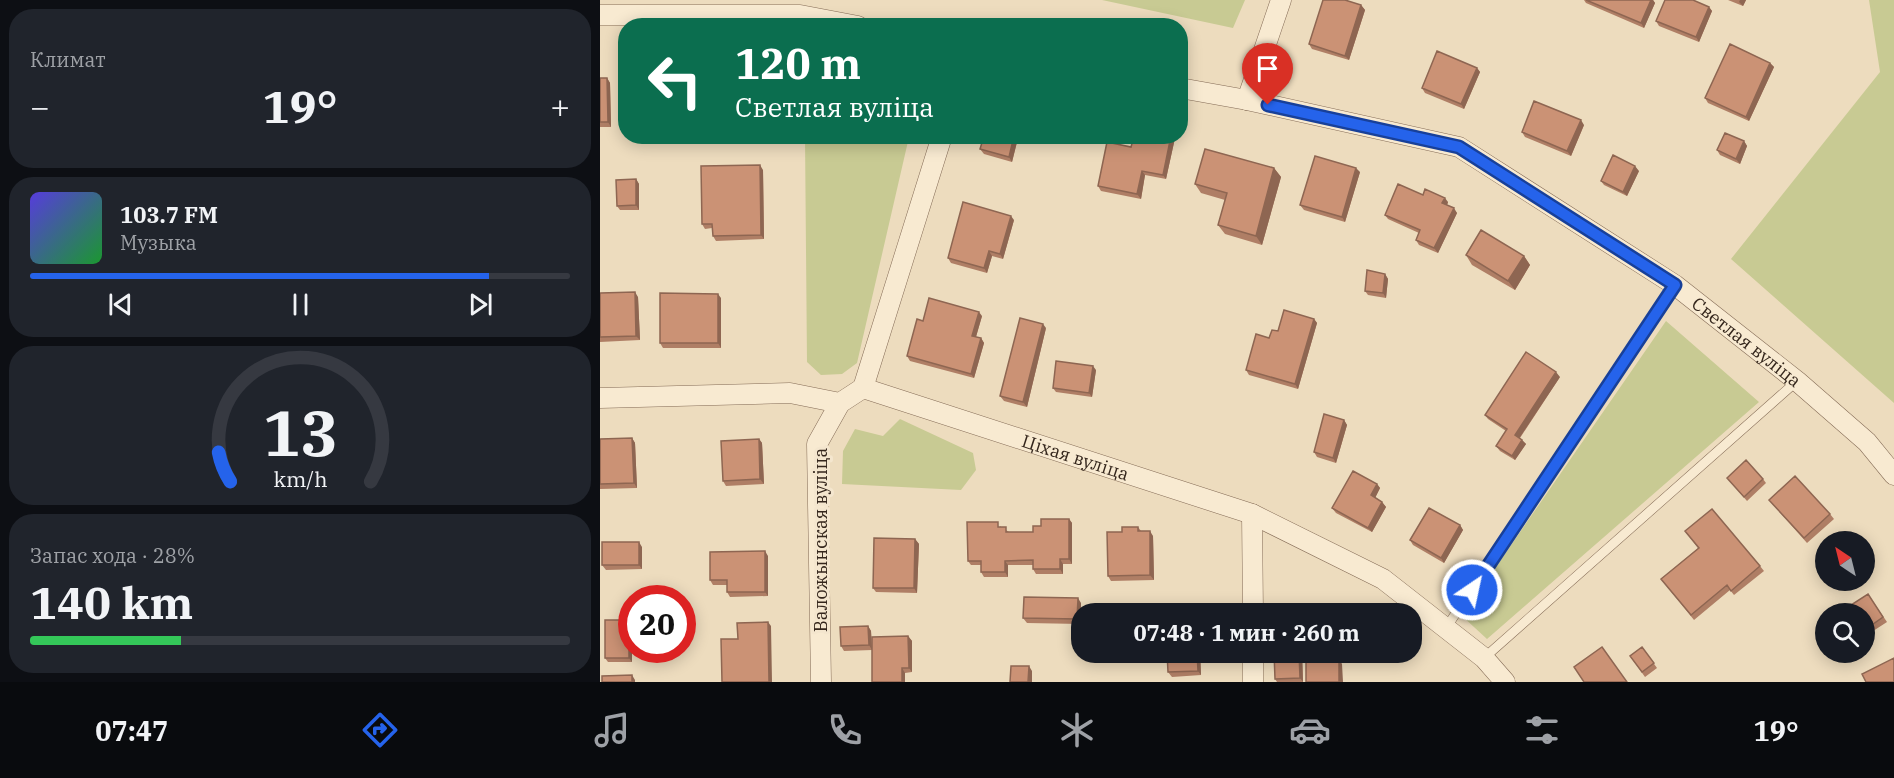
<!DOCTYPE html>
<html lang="ru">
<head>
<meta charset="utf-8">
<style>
  :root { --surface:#171b24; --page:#20242c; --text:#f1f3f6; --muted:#9ea1a6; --line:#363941; --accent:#2563eb }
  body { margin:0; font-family:"IBM Plex Serif",serif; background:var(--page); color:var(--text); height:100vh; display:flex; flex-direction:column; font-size:22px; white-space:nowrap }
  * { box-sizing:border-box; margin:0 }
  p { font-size:20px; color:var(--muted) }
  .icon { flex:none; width:33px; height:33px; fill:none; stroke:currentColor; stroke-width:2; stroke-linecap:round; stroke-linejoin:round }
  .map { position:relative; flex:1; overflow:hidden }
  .panel { display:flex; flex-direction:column; gap:9px; padding:9px; background:#0d0f14; width:600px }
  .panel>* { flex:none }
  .top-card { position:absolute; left:18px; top:18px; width:570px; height:126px; border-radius:24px; box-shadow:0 3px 15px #0003; background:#0b6e4f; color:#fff; overflow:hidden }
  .needle { width:39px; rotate:325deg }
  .fabs { position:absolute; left:1215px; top:531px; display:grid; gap:12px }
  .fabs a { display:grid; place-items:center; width:60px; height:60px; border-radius:50%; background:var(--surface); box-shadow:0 3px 15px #0003; font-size:30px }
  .speed { position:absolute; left:18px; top:585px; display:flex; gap:12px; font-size:30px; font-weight:700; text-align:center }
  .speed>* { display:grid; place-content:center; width:78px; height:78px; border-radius:50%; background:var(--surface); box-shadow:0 3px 15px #0003; line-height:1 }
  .speed .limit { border:9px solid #d22; background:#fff; color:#111 }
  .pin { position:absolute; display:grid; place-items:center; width:51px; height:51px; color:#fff; margin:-62px -26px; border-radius:50% 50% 50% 0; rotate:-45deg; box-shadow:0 0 6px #0007 }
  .pin .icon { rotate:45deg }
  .me { position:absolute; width:66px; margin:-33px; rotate:34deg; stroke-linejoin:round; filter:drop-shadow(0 0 4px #0008) }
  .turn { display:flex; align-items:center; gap:21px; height:126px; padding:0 18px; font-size:27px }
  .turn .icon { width:78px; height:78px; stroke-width:2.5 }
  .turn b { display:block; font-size:42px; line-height:51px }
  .big { font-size:45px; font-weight:700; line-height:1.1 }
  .panel .card { flex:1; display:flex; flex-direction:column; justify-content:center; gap:9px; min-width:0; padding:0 21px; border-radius:24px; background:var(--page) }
  .panel .dial { align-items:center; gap:0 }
  .dial svg { height:156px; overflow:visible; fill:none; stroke:var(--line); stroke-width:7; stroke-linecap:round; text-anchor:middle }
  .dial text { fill:var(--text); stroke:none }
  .song { display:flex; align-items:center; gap:18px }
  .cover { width:72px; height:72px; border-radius:9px; background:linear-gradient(135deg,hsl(250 70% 55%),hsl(130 70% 35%)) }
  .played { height:6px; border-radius:3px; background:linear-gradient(90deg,var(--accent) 85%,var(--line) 85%) }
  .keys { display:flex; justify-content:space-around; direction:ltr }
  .heat { display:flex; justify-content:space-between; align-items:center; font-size:33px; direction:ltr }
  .charge { height:9px; border-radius:4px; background:linear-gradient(90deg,#34c759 28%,var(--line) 0) }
  .trip { position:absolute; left:471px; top:603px; width:351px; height:60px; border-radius:24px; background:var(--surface); box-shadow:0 3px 15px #0003; font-weight:700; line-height:60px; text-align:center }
  .tabs { display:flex; height:96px; justify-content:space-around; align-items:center; background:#090b0e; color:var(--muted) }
  .tabs .icon { width:42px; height:42px }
  .tabs .on { color:var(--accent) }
  .tabs b { font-size:27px; color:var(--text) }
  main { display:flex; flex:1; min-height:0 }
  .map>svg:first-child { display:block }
  .green { fill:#c8ca93 }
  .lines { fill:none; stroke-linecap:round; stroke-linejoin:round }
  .lane-casing { stroke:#856c57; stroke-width:10 }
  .street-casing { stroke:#856c57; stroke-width:21 }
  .lane { stroke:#f8ead1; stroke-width:9 }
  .street { stroke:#f8ead1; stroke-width:20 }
  .wall { fill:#af7e65 }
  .shaded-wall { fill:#8e6652 }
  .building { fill:#cb9275; stroke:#8e6652; stroke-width:1.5 }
  .route-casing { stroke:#184099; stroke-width:15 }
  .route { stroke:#2563eb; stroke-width:10 }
  .labels { text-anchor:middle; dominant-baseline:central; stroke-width:6; stroke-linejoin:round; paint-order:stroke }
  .street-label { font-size:18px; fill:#34261c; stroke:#f4e6ce }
</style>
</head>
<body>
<main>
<section class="panel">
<div class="card"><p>Климат</p>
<div class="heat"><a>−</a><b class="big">19°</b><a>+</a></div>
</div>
<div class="card">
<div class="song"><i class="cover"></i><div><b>103.7 FM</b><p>Музыка</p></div></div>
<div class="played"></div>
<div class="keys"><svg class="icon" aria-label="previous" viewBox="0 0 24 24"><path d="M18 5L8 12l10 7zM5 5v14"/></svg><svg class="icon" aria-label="pause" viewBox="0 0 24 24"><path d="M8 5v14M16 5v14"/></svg><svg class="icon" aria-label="next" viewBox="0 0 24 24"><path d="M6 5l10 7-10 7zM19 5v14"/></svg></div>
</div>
<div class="card dial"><svg viewBox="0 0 100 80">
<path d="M14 69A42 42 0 1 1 86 69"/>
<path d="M14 69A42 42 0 0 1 8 54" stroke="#2563eb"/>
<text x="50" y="56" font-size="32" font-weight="700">13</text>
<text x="50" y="72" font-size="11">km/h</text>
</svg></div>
<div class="card"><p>Запас хода · 28%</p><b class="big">140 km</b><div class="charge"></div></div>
</section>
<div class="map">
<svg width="1294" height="682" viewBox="0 0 1294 682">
  <rect width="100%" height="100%" fill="#eddcbe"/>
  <path class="green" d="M502,0H645L633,28Z
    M1269,0H1294V403L1131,259L1280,72Z
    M205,137H309L257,363L242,374L221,375L207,362Z
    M1066,321L1159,402L887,639L862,616Z
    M300,419L373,453L376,470L361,490L242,484L243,451L255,429L283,436Z"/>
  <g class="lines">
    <g class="lane-casing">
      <path id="lane" d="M846,628L1075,285
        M884,658L1197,381"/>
    </g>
    <g class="street-casing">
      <g id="street">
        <path d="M0,15H200L258,26"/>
        <path id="s1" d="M580,88L647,100L859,147L1075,285L1197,381L1267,442L1294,475"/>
        <path d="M647,100L681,0"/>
        <path d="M263,388L342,136"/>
        <path id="s2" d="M0,398L190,393L240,403L263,388L652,514L783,579L884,658L905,682"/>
        <path d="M652,514L653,614"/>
        <path d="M653,652V682"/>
        <path d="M221,682L217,444L240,403"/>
      </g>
    </g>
    <use href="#lane" class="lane"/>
    <use href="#street" class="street"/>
  </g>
  <path class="wall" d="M984,0H1053L1055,3L1044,28L986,3Z
    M1128,0H1146L1143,6Z
    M761,5L765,10L749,60L712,49L709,44Z
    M1109,7L1112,11L1099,42L1059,26L1056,21Z
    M1170,63L1174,67L1149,121L1108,103L1105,98Z
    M877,68L880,72L864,109L825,93L822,88Z
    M0,78H7L10,83L11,127H0Z
    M984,125L971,156L925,137L922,132Z
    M53,136H84L83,142H57Z
    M384,136H417L418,138L412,162L384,154L380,149Z
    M534,136H574L575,138L566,179L545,175L541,199L501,191L498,186L531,147Z
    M1144,141L1147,146L1140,164L1120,155L1117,150Z
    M674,168L681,177L662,245L625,234L618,225L625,200L601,193L595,184Z
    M163,170L164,239L116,241L113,236L112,228L105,229L102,224Z
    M1039,171L1027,196L1004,185L1001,181Z
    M760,172L745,222L704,210L700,205Z
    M36,179L39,184V210H20L17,206Z
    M823,195L848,202L847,205L857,213L838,253L819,245L816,240L819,233L788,219L785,215Z
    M414,220L403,259L392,256L387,273L351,263L348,258Z
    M866,255L924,256L930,265L915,290L872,265Z
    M785,274L788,279L786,298L768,295L765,291Z
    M0,293L38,297L40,340L0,342Z
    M121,298V348H63L60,343Z
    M382,316L376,337L381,338L384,343L374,378L310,361L307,356L323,321Z
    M714,319L717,323L698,389L649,375L646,370L669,338L678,331Z
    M446,328L427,407L404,401L400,396Z
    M496,370L492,397L456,392L453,388Z
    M960,377L920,438L926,444L915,460L900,451L896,446L906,431L888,419L885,415Z
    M744,420L747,425L736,463L717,457L714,452Z
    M32,438L35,443L37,488L0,489V439Z
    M159,439L162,443L164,484L126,486L123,481Z
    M1127,478L1163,479L1166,483L1147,501Z
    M777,484L780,488L775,498L782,502L786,507L772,532L736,513L732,508Z
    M1169,500L1230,514L1234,519L1207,543Z
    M469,519L472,523V564H463V574H436L433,569V565H408V577H384L381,572V565H371L368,561L401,526V527L409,532H433L441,526Z
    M860,525L863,530L844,563L813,545L810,540Z
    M538,527L541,531L553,536L554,580L511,581L508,576L522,532Z
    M1085,531L1160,566L1164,571L1134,595L1130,590L1094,620L1061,579L1098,548Z
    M315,539L319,544L317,593L276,592L273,588Z
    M42,547V569L6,570L2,565Z
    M168,556V596L130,597L127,592V585H113L110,580Z
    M1268,594L1287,622L1270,633L1264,626Z
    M481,603V624L427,623L423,618Z
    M29,620L32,624V662H8L5,658Z
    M268,626L271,631L272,650L244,651L241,646Z
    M308,636L312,641V672L305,673V682H272Z
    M1042,647L1057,668L1045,677L1030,656Z
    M567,652H600L601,675L572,677L568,672Z
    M702,652L703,682H677L675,679Z"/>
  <path class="shaded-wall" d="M1051,0H1053L1055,3L1044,28L1041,23Z
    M1140,0H1146L1143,6L1139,2Z
    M761,5L765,10L749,60L745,56Z
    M1109,7L1112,11L1099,42L1096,37Z
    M1170,63L1174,67L1149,121L1146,117Z
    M877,68L880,72L864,109L861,104Z
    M7,78L10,83L11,127L8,122Z
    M981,120L984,125L971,156L967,151Z
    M414,136H417L418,138L412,162L409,157Z
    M571,136H574L575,138L566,179L563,175Z
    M1144,141L1147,146L1140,164L1136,159Z
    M160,165L163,170L164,239L161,235Z
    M1035,166L1039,171L1027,196L1023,192Z
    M674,168L681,177L662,245L656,236Z
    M756,168L760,172L745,222L742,217Z
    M542,171L545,175L541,199L537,194Z
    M36,179L39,184V210L36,205Z
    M845,198L848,202L846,208L842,203Z
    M854,208L857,213L838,253L834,248Z
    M411,216L414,220L403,259L400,254Z
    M389,251L392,256L387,273L384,268Z
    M924,256L930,265L915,290L908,281Z
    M785,274L788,279L786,298L783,293Z
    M35,292L38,297L40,340L36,336Z
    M118,294L121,298V348L118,343Z
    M379,312L382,316L375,340L372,336Z
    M714,319L717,323L698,389L695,384Z
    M443,324L446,328L427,407L423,402Z
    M381,338L384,343L374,378L371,374Z
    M493,366L496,370L492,397L489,393Z
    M956,372L960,377L918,440L915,435Z
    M744,420L747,425L736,463L733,458Z
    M32,438L35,443L37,488L34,483Z
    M159,439L162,443L164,484L160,479Z
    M922,440L926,444L915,460L912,456Z
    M777,484L780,488L774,500L771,495Z
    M782,502L786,507L772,532L768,528Z
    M469,519L472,523V564L469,559Z
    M860,525L863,530L844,563L841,558Z
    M550,531L553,536L554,580L550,575Z
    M315,539L319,544L317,593L314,588Z
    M39,542L42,547V569L39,565Z
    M165,551L168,556V596L165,592Z
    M460,559L463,564V574L460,569Z
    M405,561L408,565V577L405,572Z
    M478,598L481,603V624L477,619Z
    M29,620L32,624V662L29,658Z
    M168,622L171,626L172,682H169Z
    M268,626L271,631L272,650L269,645Z
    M308,636L312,641V672L309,668Z
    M597,652H600L601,675L598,671Z
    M699,652H702L703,682L700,678Z
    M739,659L742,664L743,682H739Z
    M429,666L432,671V682H428Z
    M302,668L305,673V682H302Z
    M32,675L35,680V682H32Z"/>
  <path class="building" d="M723,0H745L761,5L745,56L709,44Z
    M986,0H1051L1041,23Z
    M1065,0H1093L1109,7L1096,37L1056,21Z
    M1130,44L1170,63L1146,117L1105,98Z
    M837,51L877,68L861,104L822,88Z
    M0,78H7L8,122H0Z
    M934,101L981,120L967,151L922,132Z
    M1125,133L1144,141L1136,159L1117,150Z
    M53,136H80V137H53Z
    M384,136H414L409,157L380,149Z
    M534,136H571L563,175L542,171L537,194L498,186L507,142L531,147Z
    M605,149L674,168L656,236L618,225L627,193L595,184Z
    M1013,155L1035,166L1023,192L1001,181Z
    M715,156L756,168L742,217L700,205Z
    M160,165L161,235L113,236L112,224H102L101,166Z
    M36,179V205L17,206L16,180Z
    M798,184L823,195L825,189L845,198L842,203L854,208L834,248L816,240L820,230L785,215Z
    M363,202L411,216L400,254L389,251L384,268L348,258Z
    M881,230L924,256L908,281L866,255Z
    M767,270L785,274L783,293L765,291Z
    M35,292L36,336L0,337V293Z
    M60,293L118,294V343H60Z
    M329,298L379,312L372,336L381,338L371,374L307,356L317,319L323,321Z
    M684,310L714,319L695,384L646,370L656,334L669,338L672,330L678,331Z
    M420,318L443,324L423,402L400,396Z
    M926,352L956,372L915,435L922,440L912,456L896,446L907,429L885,415Z
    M456,361L493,366L489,393L453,388Z
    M724,414L744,420L733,458L714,452Z
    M32,438L34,483L0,484V439Z
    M159,439L160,479L123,481L121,441Z
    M1146,460L1163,479L1144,497L1127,478Z
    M753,471L777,484L771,495L782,502L768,528L732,508Z
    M1195,476L1230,514L1204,538L1169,500Z
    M829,508L860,525L841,558L810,540Z
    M1112,509L1160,566L1131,591L1127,585L1091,615L1061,579L1099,548L1085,531Z
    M441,519H469V559H460V569H433V560L405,561V572H381V561H368L367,522H398V527H406V532H433V526H441Z
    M522,527H538V531H550V575L508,576L507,532H522Z
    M274,538L315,539L314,588H273Z
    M2,542H39V565H2Z
    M165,551V592H127V580H110V552Z
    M1268,594L1283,617L1266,629L1264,626V614H1256L1251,605Z
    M424,597L478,598L477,619L423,618Z
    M5,620H29V658H5Z
    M168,622L169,682H122L121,639H138L137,623Z
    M268,626L269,645L241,646L240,627Z
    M308,636L309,668H302V682H272V637Z
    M1002,647L1027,682H984L974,667Z
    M1042,647L1054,663L1042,672L1030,656Z
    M567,652H597L598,671L568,672Z
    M674,652H699L700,678L675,679Z
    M1294,658V682H1266L1262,674Z
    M739,659V682H706V660Z
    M411,666H429L428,682H410Z
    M32,675V682H2V676Z"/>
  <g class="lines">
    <g class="route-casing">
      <path id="route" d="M668,105L859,147L1075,285L872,590"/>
    </g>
    <use href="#route" class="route"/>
  </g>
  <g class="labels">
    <g class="street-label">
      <text stroke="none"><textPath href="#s1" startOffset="633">Светлая вуліца</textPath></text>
      <text stroke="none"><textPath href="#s2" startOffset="492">Ціхая вуліца</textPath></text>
      <text transform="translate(220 540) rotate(-90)">Валожынская вуліца</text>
    </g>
  </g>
</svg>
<div class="fabs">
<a><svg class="needle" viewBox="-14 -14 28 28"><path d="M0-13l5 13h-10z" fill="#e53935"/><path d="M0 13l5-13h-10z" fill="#9ea1a6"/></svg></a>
<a><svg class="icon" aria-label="search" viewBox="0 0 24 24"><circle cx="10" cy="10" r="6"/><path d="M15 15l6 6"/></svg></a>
</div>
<div class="speed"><div class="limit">20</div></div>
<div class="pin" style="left:668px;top:105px;background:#d93025"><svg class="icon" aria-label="arrive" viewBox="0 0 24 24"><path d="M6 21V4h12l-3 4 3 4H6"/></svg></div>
<svg class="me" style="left:872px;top:590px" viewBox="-20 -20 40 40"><circle r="17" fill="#2563eb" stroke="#fff" stroke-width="3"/><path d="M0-11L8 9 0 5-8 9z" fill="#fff"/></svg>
<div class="trip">07:48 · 1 мин · 260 m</div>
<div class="top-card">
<div class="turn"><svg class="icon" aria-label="left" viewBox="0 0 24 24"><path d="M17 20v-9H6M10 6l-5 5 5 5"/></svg><div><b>120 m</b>Светлая вуліца</div></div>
</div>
</div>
</main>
<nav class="tabs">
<b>07:47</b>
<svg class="icon on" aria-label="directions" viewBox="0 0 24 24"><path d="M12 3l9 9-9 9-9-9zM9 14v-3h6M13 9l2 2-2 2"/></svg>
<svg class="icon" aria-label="music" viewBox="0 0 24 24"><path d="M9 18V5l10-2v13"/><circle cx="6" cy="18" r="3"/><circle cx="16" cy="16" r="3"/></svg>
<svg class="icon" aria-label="phone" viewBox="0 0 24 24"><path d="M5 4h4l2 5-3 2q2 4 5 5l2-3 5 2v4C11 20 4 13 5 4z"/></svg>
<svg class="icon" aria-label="climate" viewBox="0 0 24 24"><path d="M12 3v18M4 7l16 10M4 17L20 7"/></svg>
<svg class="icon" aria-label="car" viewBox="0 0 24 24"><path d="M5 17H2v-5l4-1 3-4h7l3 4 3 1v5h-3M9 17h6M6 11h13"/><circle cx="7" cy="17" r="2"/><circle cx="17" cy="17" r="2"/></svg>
<svg class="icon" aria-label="filters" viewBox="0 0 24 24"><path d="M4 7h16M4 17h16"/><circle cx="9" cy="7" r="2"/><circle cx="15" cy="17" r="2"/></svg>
<b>19°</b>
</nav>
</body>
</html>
